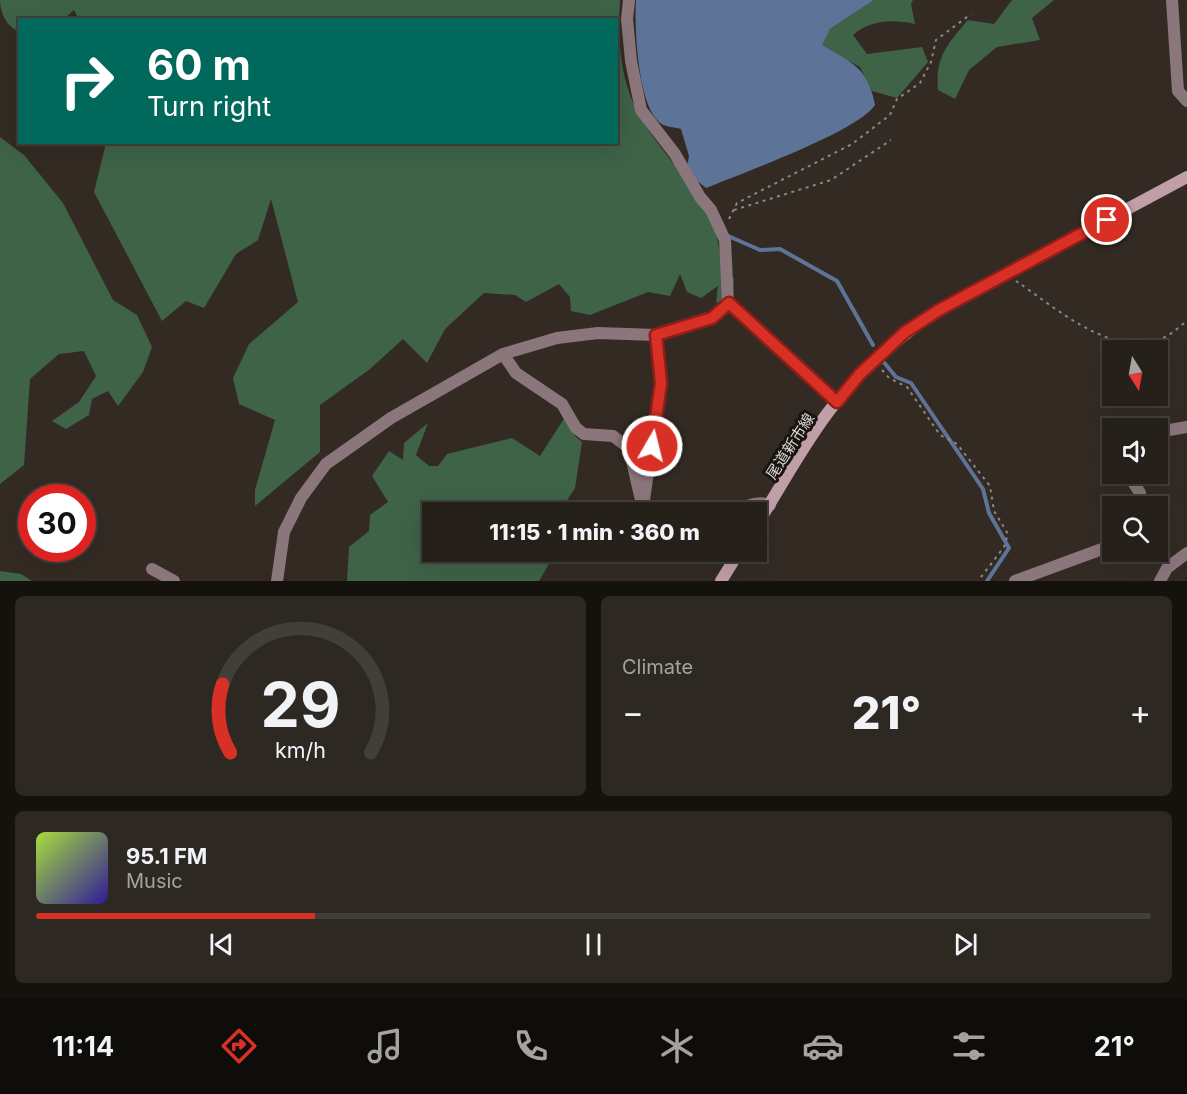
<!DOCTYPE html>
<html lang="en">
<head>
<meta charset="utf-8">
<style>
  :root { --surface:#26201a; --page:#2e2823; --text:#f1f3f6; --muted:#a4a3a2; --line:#423e39; --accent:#d93025 }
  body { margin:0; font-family:Inter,"Noto Sans JP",sans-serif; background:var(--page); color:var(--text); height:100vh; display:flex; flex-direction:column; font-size:22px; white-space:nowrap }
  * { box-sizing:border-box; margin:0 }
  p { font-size:20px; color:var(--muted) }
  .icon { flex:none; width:33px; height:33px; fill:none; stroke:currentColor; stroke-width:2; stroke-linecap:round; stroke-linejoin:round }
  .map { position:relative; height:581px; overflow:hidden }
  .drawer { display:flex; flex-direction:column; gap:15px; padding:15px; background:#15120e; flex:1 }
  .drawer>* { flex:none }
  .banner { position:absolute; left:18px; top:18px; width:600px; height:126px; border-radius:0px; box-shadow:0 6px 24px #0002,0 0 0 2px var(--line); background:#00695c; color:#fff; overflow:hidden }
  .needle { width:39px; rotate:169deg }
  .fabs { position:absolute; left:1102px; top:340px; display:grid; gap:12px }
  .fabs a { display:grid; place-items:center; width:66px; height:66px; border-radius:0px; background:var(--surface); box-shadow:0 6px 24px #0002,0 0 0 2px var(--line); font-size:30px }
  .speed { position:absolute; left:18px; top:484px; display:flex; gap:12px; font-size:30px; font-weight:700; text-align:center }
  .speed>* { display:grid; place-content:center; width:78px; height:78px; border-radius:50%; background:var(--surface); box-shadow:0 6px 24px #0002,0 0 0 2px var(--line); line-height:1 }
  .speed .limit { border:9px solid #d22; background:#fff; color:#111 }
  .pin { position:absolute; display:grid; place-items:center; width:51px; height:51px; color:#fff; margin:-26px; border:3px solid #fff; border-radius:50%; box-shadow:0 2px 6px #0007 }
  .me { position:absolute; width:66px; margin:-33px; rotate:8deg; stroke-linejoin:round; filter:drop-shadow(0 0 4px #0008) }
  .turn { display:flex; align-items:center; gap:21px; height:126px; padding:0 30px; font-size:27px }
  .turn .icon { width:78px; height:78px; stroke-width:2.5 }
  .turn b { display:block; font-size:42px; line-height:51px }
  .big { font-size:45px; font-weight:800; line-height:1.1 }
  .drawer .card { flex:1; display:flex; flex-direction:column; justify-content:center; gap:9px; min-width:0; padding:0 21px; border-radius:9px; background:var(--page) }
  .drawer .dial { align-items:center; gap:0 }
  .dial svg { height:156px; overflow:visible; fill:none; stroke:var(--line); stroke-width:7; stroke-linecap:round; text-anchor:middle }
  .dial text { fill:var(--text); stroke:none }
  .song { display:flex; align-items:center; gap:18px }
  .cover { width:72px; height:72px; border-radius:9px; background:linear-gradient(135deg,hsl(80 70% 55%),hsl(250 70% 35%)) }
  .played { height:6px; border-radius:3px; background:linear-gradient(90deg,var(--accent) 25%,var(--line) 25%) }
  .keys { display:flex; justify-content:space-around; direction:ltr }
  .heat { display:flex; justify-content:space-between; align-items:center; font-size:33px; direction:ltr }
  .drawer .tiles { flex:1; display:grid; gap:15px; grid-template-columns:1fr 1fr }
  .card:last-child { grid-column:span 2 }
  .trip { position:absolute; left:422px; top:502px; width:345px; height:60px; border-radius:0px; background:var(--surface); box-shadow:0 6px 24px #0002,0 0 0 2px var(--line); font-weight:800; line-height:60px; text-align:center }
  .tabs { display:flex; height:96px; justify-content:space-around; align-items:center; background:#0f0d0a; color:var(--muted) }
  .tabs .icon { width:42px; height:42px }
  .tabs .on { color:var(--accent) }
  .tabs b { font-size:27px; color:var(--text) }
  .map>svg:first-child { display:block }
  .forest { fill:#3e6347 }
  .water { fill:#5d7498 }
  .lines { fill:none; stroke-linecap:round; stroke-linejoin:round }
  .stream { stroke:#5d7498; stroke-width:4 }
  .path { stroke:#8d8781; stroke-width:2; stroke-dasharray:3 4.5; stroke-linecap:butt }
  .street { stroke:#8b767b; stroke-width:12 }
  .secondary { stroke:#c19fa8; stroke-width:12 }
  .route-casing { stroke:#8d1f18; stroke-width:15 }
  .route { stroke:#d93025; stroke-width:10 }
  .labels { text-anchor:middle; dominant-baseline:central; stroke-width:6; stroke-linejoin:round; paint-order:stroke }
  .street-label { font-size:15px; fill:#ded9d4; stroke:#181511 }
</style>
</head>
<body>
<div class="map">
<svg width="1187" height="581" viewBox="0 0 1187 581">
  <rect width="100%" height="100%" fill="#332b23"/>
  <path class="forest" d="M0,0H620C618,31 619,65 630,95C645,138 689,175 711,216C719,232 717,249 723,265C725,269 731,275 734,279L733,296L716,303L718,286L701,298L687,292L680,274L670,296L648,292L590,315L571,311L570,297L559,284L526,302L515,295L484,293L445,329L427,363L403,339L370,369L320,405V452L255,506V490L275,420L239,404L233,378L249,344L298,302L271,199L258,240L236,254L204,308L186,301L162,321L94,192L106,143L616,142V20H79L74,10L64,19L20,20L19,31C7,28 0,12 0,0Z
    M874,0H913L911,4L915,24C892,19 870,20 853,35L867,54L922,47L928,62L897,98L872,91L860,67L821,45L830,29Z
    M1012,0H1054L1032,18L1040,40L997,47L969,70L955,99L938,90C935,57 948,43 968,20L994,24Z
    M0,137L24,155L63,203L113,300L137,315L152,347L143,372L118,406L108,391L92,399L89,415L66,429L52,421L79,402L96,376L84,351L59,354L30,379L24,465L0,484Z
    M565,417L575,436L582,442L575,488L559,513H432V552H556L539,581H347L349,547L369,531L370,515L388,502L372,476L389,451L403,460L404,443L428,423L416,455L429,466H438L447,454L512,438L540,456Z
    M0,571L21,574L32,581H0Z"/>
  <path class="water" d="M636,0H874L830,29L822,45C851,62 868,67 875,105C857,132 742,173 706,188L686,172L689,156L681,129C674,127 664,127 659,122C638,104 634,28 636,0Z"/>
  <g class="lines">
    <path class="stream" d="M726,235L760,250L780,249L837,281L873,345
      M882,360L896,377L911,383L983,489L989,513L1009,548L987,581"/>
    <path class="path" d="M734,210L831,180L891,140
      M729,219L737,203L852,144L890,115L897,99L920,83L931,62L936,40L971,14
      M1016,281C1055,307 1115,362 1165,337C1173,333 1180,326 1187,321
      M882,370L889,378L907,387L940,435L957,444L990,486L994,511L1008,534L1004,547L978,581"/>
    <path class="street" d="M629,0L627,19L631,61L641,110L675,154L700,197L711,210L725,240L728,303L837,402
      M1172,0L1178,91L1187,101
      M503,354L516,373L562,404L576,428L584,434L613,436L629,448L643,509
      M1158,432L1187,427
      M1128,474L1140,493L1139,507
      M644,500L661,383L656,335
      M730,513C742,509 758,499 770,505
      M152,569L174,581
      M277,581L284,532L301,498L326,464L391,418L503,354L557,338L598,333L656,335L712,318L728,303
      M1015,581L1113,545
      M1160,581L1167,568L1187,553"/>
    <path class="secondary" d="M756,526C781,487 805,441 833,406C864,368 899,336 939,310L1187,177
      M721,581L739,552"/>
  </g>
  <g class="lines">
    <g class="route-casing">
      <path id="route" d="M652,446L661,383L656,335L712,318L729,303L837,402L860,374L905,332L939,310L1107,220"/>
    </g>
    <use href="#route" class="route"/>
  </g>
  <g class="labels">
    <g class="street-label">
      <text transform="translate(790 446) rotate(-57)">尾道新市線</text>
    </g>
  </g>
</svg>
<div class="fabs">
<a><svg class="needle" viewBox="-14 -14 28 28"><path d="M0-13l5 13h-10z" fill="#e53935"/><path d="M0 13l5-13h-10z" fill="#a4a3a2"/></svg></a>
<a><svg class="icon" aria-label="sound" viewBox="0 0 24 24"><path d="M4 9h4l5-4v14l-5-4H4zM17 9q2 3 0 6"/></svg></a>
<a><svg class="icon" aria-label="search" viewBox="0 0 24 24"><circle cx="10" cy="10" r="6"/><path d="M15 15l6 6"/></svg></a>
</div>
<div class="speed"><div class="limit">30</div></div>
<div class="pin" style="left:1107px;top:220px;background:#d93025"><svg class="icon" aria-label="arrive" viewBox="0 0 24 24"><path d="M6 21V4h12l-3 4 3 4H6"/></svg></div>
<svg class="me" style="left:652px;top:446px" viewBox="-20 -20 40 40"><circle r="17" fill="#d93025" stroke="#fff" stroke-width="3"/><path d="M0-11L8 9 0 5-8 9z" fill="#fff"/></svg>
<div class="trip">11:15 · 1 min · 360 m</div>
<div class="banner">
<div class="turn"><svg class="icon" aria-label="right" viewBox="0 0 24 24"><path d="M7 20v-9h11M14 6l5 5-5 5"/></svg><div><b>60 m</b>Turn right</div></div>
</div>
</div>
<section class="drawer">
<div class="tiles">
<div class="card dial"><svg viewBox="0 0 100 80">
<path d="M14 69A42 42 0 1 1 86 69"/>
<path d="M14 69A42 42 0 0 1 10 34" stroke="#d93025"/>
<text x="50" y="56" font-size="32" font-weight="700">29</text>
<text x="50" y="72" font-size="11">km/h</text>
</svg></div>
<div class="card"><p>Climate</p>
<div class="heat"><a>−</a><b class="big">21°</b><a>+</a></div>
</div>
<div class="card">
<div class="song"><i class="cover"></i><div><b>95.1 FM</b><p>Music</p></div></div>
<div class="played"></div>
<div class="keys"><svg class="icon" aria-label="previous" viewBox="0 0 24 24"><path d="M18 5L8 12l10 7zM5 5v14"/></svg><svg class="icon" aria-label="pause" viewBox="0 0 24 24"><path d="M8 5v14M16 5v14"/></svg><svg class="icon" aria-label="next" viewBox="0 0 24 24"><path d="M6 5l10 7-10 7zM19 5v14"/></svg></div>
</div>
</div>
</section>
<nav class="tabs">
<b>11:14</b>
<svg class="icon on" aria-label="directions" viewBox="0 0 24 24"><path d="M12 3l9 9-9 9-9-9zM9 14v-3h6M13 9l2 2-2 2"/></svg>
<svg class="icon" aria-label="music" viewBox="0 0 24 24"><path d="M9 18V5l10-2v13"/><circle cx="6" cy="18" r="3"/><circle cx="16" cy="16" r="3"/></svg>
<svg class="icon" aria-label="phone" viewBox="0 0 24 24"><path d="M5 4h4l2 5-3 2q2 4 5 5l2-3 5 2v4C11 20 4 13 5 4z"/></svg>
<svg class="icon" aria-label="climate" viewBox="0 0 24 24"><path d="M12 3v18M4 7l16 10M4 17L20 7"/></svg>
<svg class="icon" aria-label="car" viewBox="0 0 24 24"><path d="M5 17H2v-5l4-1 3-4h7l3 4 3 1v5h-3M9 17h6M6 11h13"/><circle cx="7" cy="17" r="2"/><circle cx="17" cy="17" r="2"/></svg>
<svg class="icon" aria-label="filters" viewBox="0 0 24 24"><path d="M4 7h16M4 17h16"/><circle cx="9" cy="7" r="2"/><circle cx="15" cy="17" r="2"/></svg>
<b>21°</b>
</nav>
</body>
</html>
